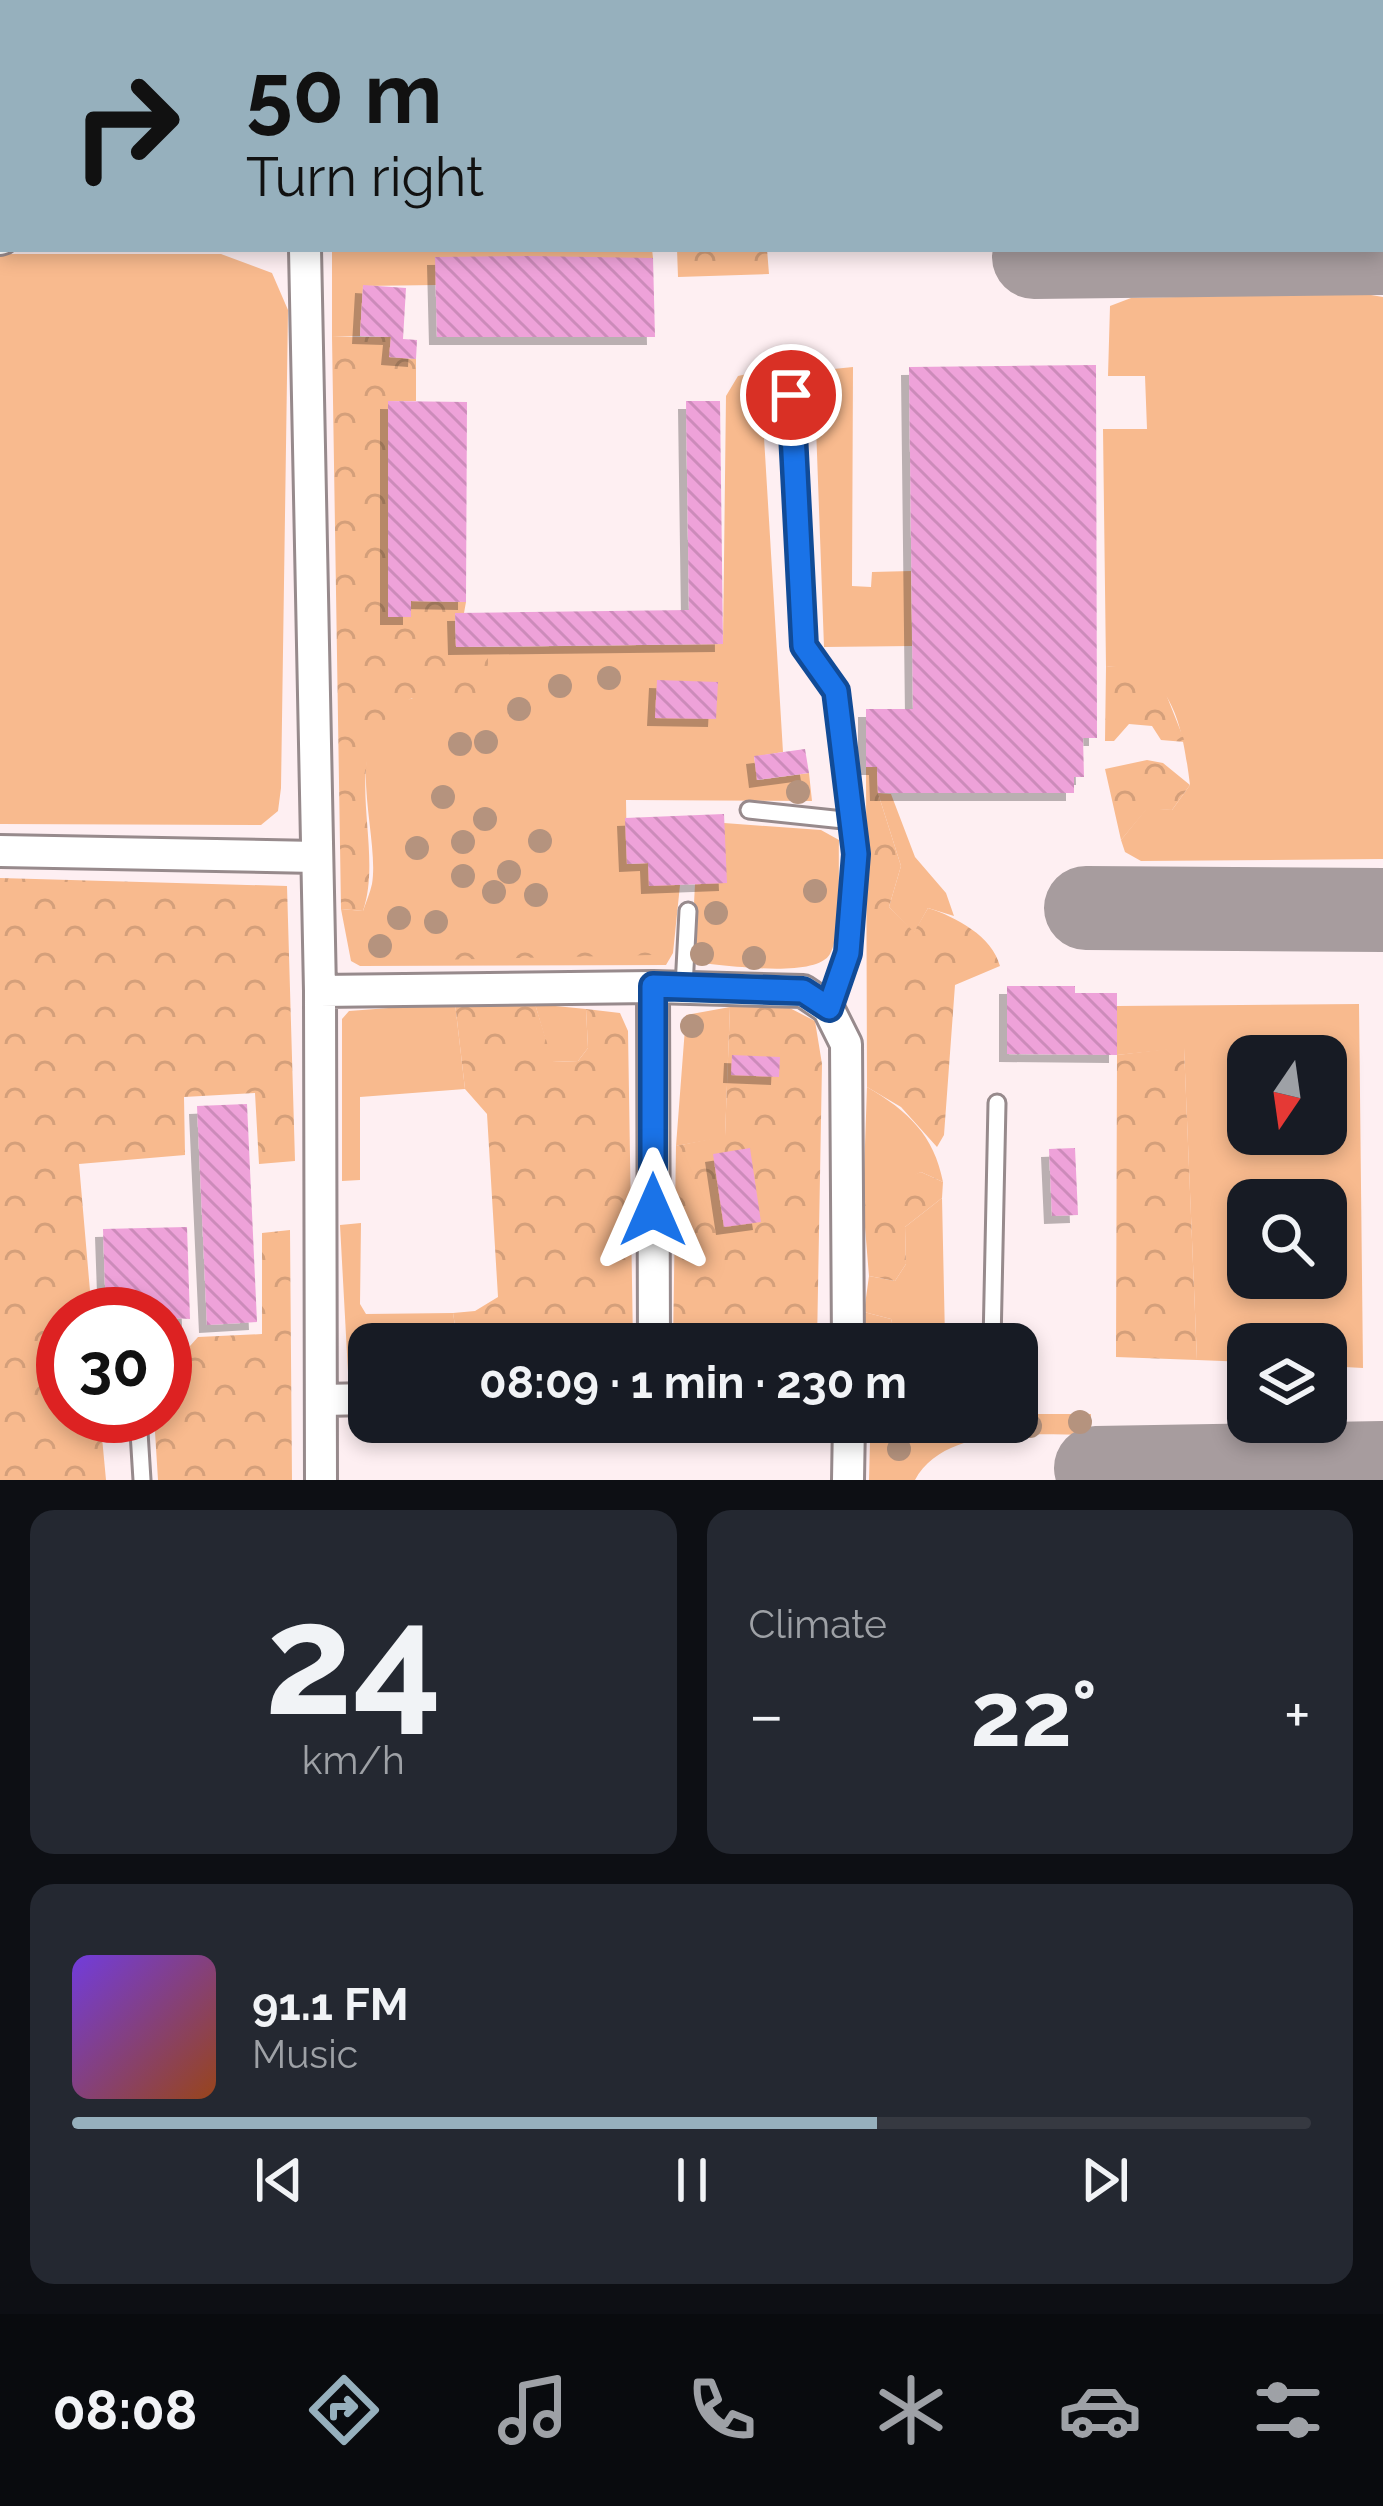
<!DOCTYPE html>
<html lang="en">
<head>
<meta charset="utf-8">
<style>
  :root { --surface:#171b24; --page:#242831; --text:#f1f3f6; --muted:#9ea1a6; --line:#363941; --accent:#96b0bd }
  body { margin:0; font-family:Raleway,sans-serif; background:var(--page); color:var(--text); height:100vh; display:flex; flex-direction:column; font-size:45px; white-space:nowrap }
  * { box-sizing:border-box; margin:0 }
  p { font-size:39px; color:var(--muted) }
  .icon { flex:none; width:66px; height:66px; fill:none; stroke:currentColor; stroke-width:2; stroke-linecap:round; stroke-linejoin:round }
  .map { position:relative; height:1480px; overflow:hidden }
  .drawer { display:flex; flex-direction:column; gap:30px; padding:30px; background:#0d0f14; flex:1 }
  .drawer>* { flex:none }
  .banner { position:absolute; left:0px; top:0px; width:1383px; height:252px; box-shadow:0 6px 18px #0003; background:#96b0bd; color:#111; overflow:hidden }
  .needle { width:78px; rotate:193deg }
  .fabs { position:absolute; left:1227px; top:1035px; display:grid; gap:24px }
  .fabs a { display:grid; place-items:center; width:120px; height:120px; border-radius:24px; background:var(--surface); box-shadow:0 6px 18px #0003; font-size:60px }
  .speed { position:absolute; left:36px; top:1287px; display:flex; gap:24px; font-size:60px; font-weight:700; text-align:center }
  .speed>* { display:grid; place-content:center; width:156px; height:156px; border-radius:50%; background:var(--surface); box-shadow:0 6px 18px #0003; line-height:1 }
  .speed .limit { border:18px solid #d22; background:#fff; color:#111 }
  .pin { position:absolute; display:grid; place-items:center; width:102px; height:102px; color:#fff; margin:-51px; border:6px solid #fff; border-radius:50%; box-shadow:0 3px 12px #0007 }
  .me { position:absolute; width:132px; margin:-66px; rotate:0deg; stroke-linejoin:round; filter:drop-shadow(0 0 9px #0008) }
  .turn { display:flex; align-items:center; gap:42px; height:252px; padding:0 48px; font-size:54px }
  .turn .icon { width:156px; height:156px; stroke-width:2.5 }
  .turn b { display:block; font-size:84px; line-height:102px }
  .big { font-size:90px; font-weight:700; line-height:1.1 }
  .drawer .widget { flex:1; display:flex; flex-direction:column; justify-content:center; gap:18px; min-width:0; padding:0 42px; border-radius:24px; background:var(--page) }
  .drawer .dial { align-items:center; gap:0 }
  .dial b { font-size:156px; line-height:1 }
  .song { display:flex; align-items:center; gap:36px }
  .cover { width:144px; height:144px; border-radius:18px; background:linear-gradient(135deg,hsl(260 70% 55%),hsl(20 70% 35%)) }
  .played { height:12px; border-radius:6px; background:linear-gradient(90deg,var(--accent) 65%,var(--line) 65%) }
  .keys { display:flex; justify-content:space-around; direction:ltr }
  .heat { display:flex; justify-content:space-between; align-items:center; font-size:66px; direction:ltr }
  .drawer .tiles { flex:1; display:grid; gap:30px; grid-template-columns:1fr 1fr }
  .widget:last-child { grid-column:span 2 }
  .trip { position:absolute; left:348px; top:1323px; width:690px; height:120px; border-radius:24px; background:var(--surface); box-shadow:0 6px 18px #0003; font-weight:700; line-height:120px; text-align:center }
  .tabs { display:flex; height:192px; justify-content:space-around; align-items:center; background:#090b0e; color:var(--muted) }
  .tabs .icon { width:84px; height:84px }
  .tabs .active { color:var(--accent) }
  .tabs b { font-size:54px; color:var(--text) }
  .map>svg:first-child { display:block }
  .green { fill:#f8ba8e; fill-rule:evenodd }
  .forest { fill:url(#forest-crowns) }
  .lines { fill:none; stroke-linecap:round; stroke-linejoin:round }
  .taxiway { stroke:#a79c9e; stroke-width:84 }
  .building { fill:url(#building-back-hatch); filter:url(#shadow) }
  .service-casing { stroke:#978a8c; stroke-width:21 }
  .minor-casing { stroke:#978a8c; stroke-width:36 }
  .service { stroke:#fff; stroke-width:15 }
  .minor { stroke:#fff; stroke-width:30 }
  .tree { fill:#b5937e }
  .route-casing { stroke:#114b97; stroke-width:30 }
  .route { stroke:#1a73e8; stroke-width:21 }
</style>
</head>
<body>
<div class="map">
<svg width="1383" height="1480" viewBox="0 0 1383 1480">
  <defs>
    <pattern id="forest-crowns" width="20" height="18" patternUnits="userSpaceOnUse" patternTransform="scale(3)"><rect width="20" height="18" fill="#f8ba8e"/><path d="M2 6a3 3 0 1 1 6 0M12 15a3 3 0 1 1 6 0" fill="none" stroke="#d49f7a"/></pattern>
    <pattern id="building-back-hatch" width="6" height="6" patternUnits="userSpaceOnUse" patternTransform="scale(3)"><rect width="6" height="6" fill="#eea2d9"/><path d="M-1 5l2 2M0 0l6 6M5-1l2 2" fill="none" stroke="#cc8bba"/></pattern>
    <filter id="shadow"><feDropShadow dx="-8" dy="8" stdDeviation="0" flood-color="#0004"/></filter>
  </defs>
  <rect width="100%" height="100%" fill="#feeff2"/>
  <path class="green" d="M332,249H652L653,258L530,260L436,285L363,286L360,336L332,337Z
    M0,254H221L272,273L288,310L281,788L278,811L261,825L0,824Z
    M1359,293L1383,297V859L1141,861L1125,852L1121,840L1147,808L1172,810L1190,785C1183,731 1174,663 1106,667L1103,429H1147L1145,376H1108L1110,306L1131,298Z
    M853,367L852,586L871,587L872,572L911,571L912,646L824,647L814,371Z
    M760,371L783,752L754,757L758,780L809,773L812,801L626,800L627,864L648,863L680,885L673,953L666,965L360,966L351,961L341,909L363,911C366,902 370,893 372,884C381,831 333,720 413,698C436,692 465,695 488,693V647L723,644L726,396L738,376Z
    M878,793L891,794L915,857L946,893L954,916L928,908L914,933L889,907L901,866Z
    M724,823L821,830L839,840C838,866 842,933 830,954C815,980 719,964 691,962L695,884Z
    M455,1003L465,1089L360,1097V1180L342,1181V1019L349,1011Z
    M535,1004L586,1009L588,1048L578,1061L552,1062Z
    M1359,1004L1363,1368L1326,1366V1344H1248V1362L1197,1360L1184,1048L1117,1055V1006ZM1248,1056H1326V1134H1248ZM1248,1200H1326V1278H1248Z
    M730,1007L725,1137L676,1146L686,1015Z
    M867,1087C908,1111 934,1135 943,1182L921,1172L863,1203Z
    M942,1198L945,1338L934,1344H898L891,1319L864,1312L869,1276L895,1281L906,1264L905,1227Z
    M361,1223L360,1304L366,1314L453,1313L458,1344H369V1376L348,1372L340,1225Z
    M1017,1414H1091L1089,1435C1035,1435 945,1425 915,1480H869L870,1442L878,1422H1017Z"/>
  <path class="forest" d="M1097,0H1277L1097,3Z
    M677,249H767L769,274L678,277Z
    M332,337H391L390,357L416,359V401H389L388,616L410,617L411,601L466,602L464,613L455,614L456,647H488V693L465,710L412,698C329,743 387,839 363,911L341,909Z
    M1131,665L1162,684L1185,742L1161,740L1152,726L1129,724L1114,741H1105L1106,667Z
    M1147,760L1163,763L1190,785L1172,810L1147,809L1121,840L1105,769Z
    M866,767H877L878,793L901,866L889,907L914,932L928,908C956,917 992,936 1000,966L955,985L944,1135L937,1147L901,1107L867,1087Z
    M0,878L287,886L295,1161L259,1164L255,1093L184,1097L185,1155L79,1164L92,1314H63V1416H100L106,1480H0Z
    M458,936L650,937L652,955L434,960L430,944Z
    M455,1003L535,1004L553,1062L578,1061L588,1048L586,1009L620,1013L628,1031L633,1344H458L453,1313L475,1311L498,1297L487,1114L465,1089Z
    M780,1003L815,1021L822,1064L817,1344H673L676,1146L725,1136L730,1007Z
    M1184,1047L1197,1360L1116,1357L1117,1055Z
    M921,1172L943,1182L942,1198L905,1227L906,1264L895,1281L869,1276L863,1203L885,1186Z
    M290,1230L292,1480H158L154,1416H165V1374L198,1337L262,1334V1233Z
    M864,1312L891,1319L898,1344H864Z"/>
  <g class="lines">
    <path class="taxiway" d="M1034,257L1383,253
      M1086,908L1383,910
      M1096,1468L1383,1463"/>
  </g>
  <path class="building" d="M530,256L653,258L655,337H437L435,257Z
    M363,285L406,288L403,339L417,340L416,359L389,357L391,337L360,336Z
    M1096,365L1097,738H1083L1084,777H1074V793H878L877,767H866V709H913L909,367Z
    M388,401L467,402L466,602L411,601V617H388Z
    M686,401H720L723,644L456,647L455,613L689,610Z
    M657,680L718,682L716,719L655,718Z
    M805,749L809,773L757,780L754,756Z
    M724,814L727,883L649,886L648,863L627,864L625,818Z
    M1007,986H1075V993H1117V1055L1007,1054Z
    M732,1055L780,1057L779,1077L731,1075Z
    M247,1104L257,1322L207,1325L197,1106Z
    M750,1148L761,1222L724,1227L713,1154Z
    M1075,1148L1078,1215L1052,1216L1049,1149Z
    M187,1227L190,1319L106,1314L103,1229Z"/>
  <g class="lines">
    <g class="service-casing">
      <path id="service" d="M506,0L509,3
        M483,3L484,0
        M791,395L804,646L836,691L856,853L848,953L828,1008
        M749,810L853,821
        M684,987L688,911
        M992,1344L997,1103
        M138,1416L142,1480"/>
    </g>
    <g class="minor-casing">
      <path id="minor" d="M314,3V0
        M0,239L3,238
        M305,249L320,991L321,1480
        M0,851L316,857
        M653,987L803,991L828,1008L846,1044L848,1344
        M320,991L653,987L654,1344
        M323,1400L369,1399
        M848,1480L849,1422"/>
    </g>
    <use href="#service" class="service"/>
    <use href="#minor" class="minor"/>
  </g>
  <g class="tree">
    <circle cx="609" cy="678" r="12"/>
    <circle cx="560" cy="686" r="12"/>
    <circle cx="519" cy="709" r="12"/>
    <circle cx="486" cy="742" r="12"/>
    <circle cx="460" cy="744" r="12"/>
    <circle cx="798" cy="792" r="12"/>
    <circle cx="443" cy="797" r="12"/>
    <circle cx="485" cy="819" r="12"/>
    <circle cx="540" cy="841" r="12"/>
    <circle cx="463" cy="842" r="12"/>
    <circle cx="417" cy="848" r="12"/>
    <circle cx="509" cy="872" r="12"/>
    <circle cx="463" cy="876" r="12"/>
    <circle cx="815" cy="891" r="12"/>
    <circle cx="494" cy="892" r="12"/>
    <circle cx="536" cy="895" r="12"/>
    <circle cx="716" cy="913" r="12"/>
    <circle cx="399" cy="918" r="12"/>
    <circle cx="436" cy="922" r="12"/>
    <circle cx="380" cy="946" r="12"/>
    <circle cx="702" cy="954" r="12"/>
    <circle cx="754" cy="958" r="12"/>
    <circle cx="692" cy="1026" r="12"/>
    <circle cx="1080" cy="1422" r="12"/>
    <circle cx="1030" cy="1426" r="12"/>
    <circle cx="899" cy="1449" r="12"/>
  </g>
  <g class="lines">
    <g class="route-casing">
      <path id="route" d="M653,1210V986L803,991L829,1008L848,953L856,854L836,691L804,646L791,395"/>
    </g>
    <use href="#route" class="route"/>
  </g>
</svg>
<div class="fabs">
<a><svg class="needle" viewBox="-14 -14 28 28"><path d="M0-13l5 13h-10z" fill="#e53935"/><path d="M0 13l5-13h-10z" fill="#9ea1a6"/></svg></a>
<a><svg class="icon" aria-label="search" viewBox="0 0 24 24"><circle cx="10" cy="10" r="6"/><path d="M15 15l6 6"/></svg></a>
<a><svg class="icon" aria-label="layers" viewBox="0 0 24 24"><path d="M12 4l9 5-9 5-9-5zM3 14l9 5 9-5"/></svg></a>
</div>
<div class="speed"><div class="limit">30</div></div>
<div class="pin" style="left:791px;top:395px;background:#d93025"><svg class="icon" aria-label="arrive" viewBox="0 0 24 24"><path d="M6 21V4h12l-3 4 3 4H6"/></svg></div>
<svg class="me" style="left:653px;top:1210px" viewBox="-20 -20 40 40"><path d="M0-17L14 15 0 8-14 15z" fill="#1a73e8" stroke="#fff" stroke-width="4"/></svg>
<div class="trip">08:09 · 1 min · 230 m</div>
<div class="banner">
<div class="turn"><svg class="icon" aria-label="right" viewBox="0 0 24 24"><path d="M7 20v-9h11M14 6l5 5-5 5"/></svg><div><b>50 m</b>Turn right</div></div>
</div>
</div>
<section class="drawer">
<div class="tiles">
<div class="widget dial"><b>24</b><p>km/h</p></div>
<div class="widget"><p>Climate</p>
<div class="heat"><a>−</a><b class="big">22°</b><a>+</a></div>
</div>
<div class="widget">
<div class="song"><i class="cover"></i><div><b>91.1 FM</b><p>Music</p></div></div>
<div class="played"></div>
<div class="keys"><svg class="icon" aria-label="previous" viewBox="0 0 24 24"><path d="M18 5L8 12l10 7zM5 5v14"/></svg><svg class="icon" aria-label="pause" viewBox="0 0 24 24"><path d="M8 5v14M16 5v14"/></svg><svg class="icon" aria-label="next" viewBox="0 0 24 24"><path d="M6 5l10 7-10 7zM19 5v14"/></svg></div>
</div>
</div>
</section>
<nav class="tabs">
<b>08:08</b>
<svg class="icon active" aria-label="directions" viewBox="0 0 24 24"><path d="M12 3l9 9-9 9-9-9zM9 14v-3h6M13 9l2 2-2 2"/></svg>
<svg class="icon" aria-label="music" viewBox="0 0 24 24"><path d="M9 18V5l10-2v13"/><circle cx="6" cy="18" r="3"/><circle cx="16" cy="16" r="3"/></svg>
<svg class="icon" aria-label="phone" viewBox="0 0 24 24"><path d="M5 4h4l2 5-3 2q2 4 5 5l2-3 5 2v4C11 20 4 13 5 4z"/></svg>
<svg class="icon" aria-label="climate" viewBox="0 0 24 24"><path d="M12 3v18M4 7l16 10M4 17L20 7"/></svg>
<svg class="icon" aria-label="car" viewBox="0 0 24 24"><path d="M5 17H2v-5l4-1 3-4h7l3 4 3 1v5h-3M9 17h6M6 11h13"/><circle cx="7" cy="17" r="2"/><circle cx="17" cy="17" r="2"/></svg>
<svg class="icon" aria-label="filters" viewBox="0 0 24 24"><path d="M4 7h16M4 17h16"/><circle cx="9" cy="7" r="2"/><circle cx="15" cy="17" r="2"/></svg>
</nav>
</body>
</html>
